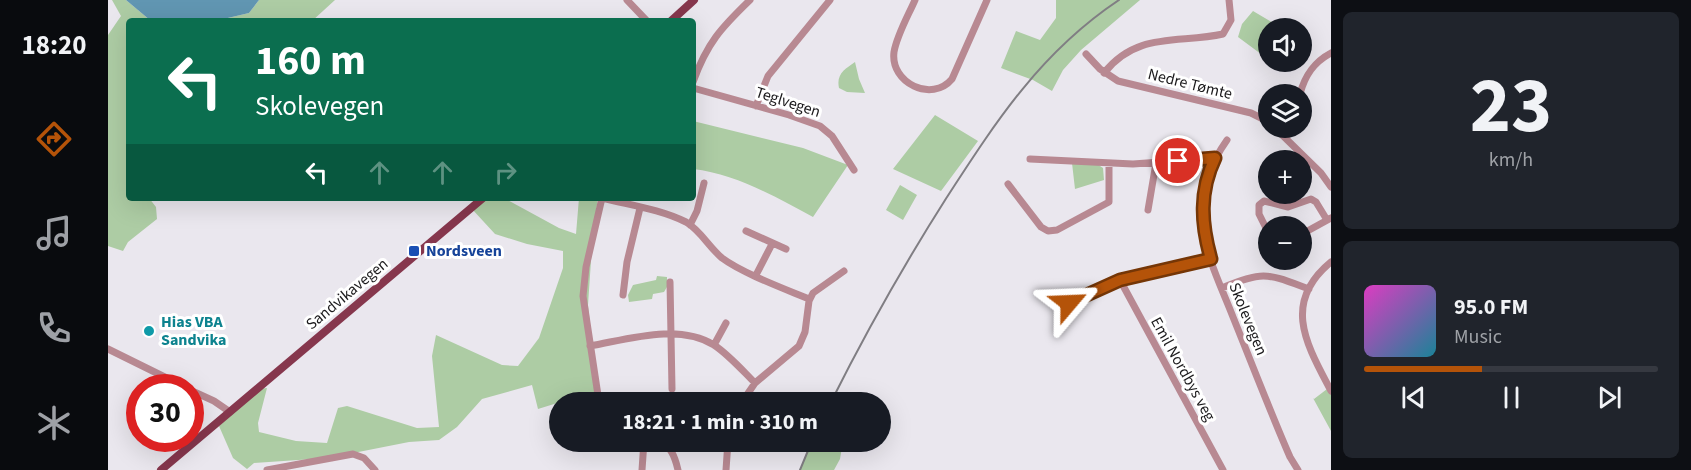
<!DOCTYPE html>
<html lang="en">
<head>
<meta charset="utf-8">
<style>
  :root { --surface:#171b24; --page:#20242c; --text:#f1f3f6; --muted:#9ea1a6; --line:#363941; --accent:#b45309 }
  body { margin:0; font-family:"Source Sans 3",sans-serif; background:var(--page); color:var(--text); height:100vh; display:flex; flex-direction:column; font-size:22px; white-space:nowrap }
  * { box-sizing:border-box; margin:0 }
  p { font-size:20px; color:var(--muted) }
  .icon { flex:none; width:33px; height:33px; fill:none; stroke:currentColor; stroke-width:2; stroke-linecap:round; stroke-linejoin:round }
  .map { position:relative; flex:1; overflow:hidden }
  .sheet { display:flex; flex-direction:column; gap:12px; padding:12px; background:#0d0f14; width:360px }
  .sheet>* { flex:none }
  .banner { position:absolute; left:18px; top:18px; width:570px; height:183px; border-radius:6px; box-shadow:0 6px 24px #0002; background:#0b6e4f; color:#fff; overflow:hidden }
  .buttons { position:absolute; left:1150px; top:18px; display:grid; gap:12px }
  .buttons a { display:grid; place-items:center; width:54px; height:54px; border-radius:50%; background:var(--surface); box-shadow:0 6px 24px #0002; font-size:30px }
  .speed { position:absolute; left:18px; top:374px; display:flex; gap:12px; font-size:30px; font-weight:700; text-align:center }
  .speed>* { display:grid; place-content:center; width:78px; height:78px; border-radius:50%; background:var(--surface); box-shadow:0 6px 24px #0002; line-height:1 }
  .speed .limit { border:9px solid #d22; background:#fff; color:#111 }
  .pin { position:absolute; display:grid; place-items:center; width:51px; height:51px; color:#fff; margin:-26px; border:3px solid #fff; border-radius:50%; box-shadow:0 2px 6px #0007 }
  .me { position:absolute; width:66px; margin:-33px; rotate:64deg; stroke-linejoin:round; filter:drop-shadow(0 0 4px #0008) }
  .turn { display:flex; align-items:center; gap:21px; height:126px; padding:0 30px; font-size:27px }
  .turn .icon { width:78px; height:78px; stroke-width:2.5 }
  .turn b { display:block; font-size:42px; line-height:51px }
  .lanes { display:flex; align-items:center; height:57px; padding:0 30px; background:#0003; justify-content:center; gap:30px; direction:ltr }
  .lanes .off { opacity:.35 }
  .sheet .tile { flex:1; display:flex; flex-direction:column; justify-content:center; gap:9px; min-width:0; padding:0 21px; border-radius:9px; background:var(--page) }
  .sheet .dial { align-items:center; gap:0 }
  .dial b { font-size:78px; line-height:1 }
  .song { display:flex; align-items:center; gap:18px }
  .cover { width:72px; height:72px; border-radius:9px; background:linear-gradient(135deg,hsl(310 70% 55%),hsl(190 70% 35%)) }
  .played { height:6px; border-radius:3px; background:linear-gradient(90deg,var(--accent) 40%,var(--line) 40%) }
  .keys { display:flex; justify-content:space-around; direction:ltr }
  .trip { position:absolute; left:441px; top:392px; width:342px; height:60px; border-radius:30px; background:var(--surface); box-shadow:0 6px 24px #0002; font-weight:700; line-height:60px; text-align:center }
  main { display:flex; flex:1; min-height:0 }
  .tabs { display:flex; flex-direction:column; width:108px; justify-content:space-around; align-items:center; background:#090b0e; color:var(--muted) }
  .tabs .icon { width:42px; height:42px }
  .tabs .on { color:var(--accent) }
  .tabs b { font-size:27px; color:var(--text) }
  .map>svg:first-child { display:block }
  .green { fill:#adcca4 }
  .water { fill:#6196b2 }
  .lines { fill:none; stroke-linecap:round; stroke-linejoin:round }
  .minor { stroke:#b88992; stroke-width:7 }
  .major { stroke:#86374d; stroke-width:8 }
  .rail { stroke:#807e83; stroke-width:2 }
  .route-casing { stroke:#753606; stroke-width:15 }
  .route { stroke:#b45309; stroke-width:10 }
  .transit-dot { fill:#1a4fb4; stroke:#fff; stroke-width:2 }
  .culture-dot { fill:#0f9aa8; stroke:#fff; stroke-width:2 }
  .labels { text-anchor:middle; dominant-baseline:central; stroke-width:6; stroke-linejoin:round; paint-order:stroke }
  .street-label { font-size:16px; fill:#1b1a1c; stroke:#fff }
  .transit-label { font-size:16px; font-weight:bold; fill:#164399; stroke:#fff; text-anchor:start }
  .culture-label { font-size:16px; font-weight:bold; fill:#0d838f; stroke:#fff; text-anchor:start }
</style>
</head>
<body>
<main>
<nav class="tabs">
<b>18:20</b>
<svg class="icon on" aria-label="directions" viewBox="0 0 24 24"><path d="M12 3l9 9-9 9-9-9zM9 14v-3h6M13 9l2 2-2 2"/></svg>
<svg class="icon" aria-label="music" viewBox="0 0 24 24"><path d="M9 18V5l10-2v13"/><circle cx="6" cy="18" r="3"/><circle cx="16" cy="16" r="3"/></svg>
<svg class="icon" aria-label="phone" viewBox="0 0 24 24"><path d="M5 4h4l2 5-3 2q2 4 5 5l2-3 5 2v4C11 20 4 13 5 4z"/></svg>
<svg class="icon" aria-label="climate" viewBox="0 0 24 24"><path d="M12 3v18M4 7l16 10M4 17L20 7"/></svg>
</nav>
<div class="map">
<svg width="1223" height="470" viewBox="0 0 1223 470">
  <rect width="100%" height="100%" fill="#eae7ee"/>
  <path class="green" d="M4,0H18L43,21H21V198H41L48,207L49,219L20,242L15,251L0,246V35L13,16Z
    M151,0H227L204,21H107L141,13Z
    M948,0H1032L973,50L955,70L944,91L925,80L893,68L908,31L932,40L948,18Z
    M1145,11L1174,28H1161V60L1130,37L1134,24Z
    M747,62L751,79L757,93L739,92L731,88C728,74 737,69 747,62Z
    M827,115L870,141L833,191L785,169Z
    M585,121L695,148L740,165L705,217C668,197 628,174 585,169Z
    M964,163L989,164L995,168L996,180L967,189Z
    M792,185L809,195L795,220L778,210Z
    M378,198H396L451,228L468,234L471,198H490L485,231L480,305L490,402H477L475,395L430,409L424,385L374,399L349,427L331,440L301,442L220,458L146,463L139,469L125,458L111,426L150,389L159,388L150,423L151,432L188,441L219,443L230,408L239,406L309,428L331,427L324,356L328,335L394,365L410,366L431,338L455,268V251L419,244L387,234L364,209Z
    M549,276L559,277V287L556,292L545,294L544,299L521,302L520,295L525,285L548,280Z
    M1223,386V431L1205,398L1206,399Z
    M703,441H735L732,459L726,470H692Z"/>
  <path class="water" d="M18,0H151L141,13L107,21H43Z"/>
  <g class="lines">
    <path class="minor" d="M519,0L539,21
      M807,0C800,16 789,35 786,52C782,83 824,103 844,79L879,0
      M978,54L992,69L1010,81L1143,113L1161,122
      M996,73C1029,31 1071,44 1115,34L1123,20L1121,0
      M585,82C599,43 613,28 642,0
      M585,88L681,115L712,126L724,136L746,170
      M1192,94C1197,75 1206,62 1223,53
      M648,106L660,76L722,0
      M1167,128L1213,173L1223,187
      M1119,140C1102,164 1092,192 1094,222C1097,255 1113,286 1125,317C1144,364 1162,411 1182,457L1190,470
      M922,159L1025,164L1107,158
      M900,184L933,227L940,231L949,230L1001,202V163
      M494,198C521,205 552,209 578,222C592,230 601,247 614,258C634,273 677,289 701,299
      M1040,210L1048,163
      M582,225L589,211L596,183
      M638,231L678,249
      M1161,234L1151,214V205L1156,201L1180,207L1203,199L1208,202L1219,220
      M1194,234L1223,218
      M1223,262C1173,303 1199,345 1223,391
      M648,275L664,244
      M1012,280L1115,470
      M562,282L564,389
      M1114,288C1156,270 1160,274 1201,289
      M515,295L519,262L532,208
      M961,303L1012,280L1103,259
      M606,345L618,323
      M482,346C521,339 570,323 606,345C621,355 634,370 647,383
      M0,349L77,387
      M82,390L106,401L122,412
      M491,402L475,296L478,267L494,198
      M634,402L647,383L691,346L697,332L701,301L705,293L736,271
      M549,441C563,445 567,457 570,470
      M159,470L245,454L256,458L267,470
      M534,470L536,441
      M618,470L620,441"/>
    <path class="major" d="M563,21L586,0
      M53,470L375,198"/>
    <path class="rail" d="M723,402C758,332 797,263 839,197C889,120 933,52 1011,0
      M692,470L704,441"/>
  </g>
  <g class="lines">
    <g class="route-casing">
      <path id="route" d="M961,303L1012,280L1103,259C1093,224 1091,191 1107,158L1070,161"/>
    </g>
    <use href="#route" class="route"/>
  </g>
  <rect class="transit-dot" x="300" y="245" width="12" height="12" rx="3"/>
  <circle class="culture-dot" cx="41" cy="331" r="6"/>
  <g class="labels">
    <g class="street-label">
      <text transform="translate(1082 84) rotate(14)">Nedre Tømte</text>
      <text transform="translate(680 102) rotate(18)">Teglvegen</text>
      <text transform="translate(239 294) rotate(-40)">Sandvikavegen</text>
      <text transform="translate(1140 319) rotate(68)">Skolevegen</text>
      <text transform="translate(1075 369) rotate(61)">Emil Nordbys veg</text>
    </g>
    <g class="transit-label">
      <text x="318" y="251">Nordsveen</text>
    </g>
    <g class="culture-label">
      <text x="53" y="322">Hias VBA<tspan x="53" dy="18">Sandvika</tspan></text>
    </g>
  </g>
</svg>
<div class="buttons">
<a><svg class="icon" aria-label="sound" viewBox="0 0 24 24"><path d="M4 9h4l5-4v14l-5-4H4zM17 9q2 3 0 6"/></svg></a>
<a><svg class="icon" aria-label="layers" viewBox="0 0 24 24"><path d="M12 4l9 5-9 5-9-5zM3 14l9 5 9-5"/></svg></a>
<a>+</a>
<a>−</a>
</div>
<div class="speed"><div class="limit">30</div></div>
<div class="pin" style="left:1070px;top:161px;background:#d93025"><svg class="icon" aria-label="arrive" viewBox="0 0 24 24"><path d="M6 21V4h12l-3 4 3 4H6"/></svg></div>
<svg class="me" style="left:961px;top:303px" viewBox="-20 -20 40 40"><path d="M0-17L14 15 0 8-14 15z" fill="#b45309" stroke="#fff" stroke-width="4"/></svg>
<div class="trip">18:21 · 1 min · 310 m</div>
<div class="banner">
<div class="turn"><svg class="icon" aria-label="left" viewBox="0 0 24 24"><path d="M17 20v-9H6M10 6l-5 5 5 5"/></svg><div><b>160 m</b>Skolevegen</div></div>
<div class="lanes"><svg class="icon" aria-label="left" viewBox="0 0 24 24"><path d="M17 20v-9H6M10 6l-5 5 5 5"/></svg><svg class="icon off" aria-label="ahead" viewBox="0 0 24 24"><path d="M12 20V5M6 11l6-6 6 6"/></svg><svg class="icon off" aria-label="ahead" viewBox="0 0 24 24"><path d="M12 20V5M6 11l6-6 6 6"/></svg><svg class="icon off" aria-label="right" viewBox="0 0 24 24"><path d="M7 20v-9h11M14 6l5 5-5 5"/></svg></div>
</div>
</div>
<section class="sheet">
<div class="tile dial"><b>23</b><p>km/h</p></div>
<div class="tile">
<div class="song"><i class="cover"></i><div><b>95.0 FM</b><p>Music</p></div></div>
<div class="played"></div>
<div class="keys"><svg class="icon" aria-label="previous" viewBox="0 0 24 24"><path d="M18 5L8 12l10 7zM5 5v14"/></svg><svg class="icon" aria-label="pause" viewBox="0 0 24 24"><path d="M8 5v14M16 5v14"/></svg><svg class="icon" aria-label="next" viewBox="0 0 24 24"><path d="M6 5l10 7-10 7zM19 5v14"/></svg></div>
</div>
</section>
</main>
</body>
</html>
